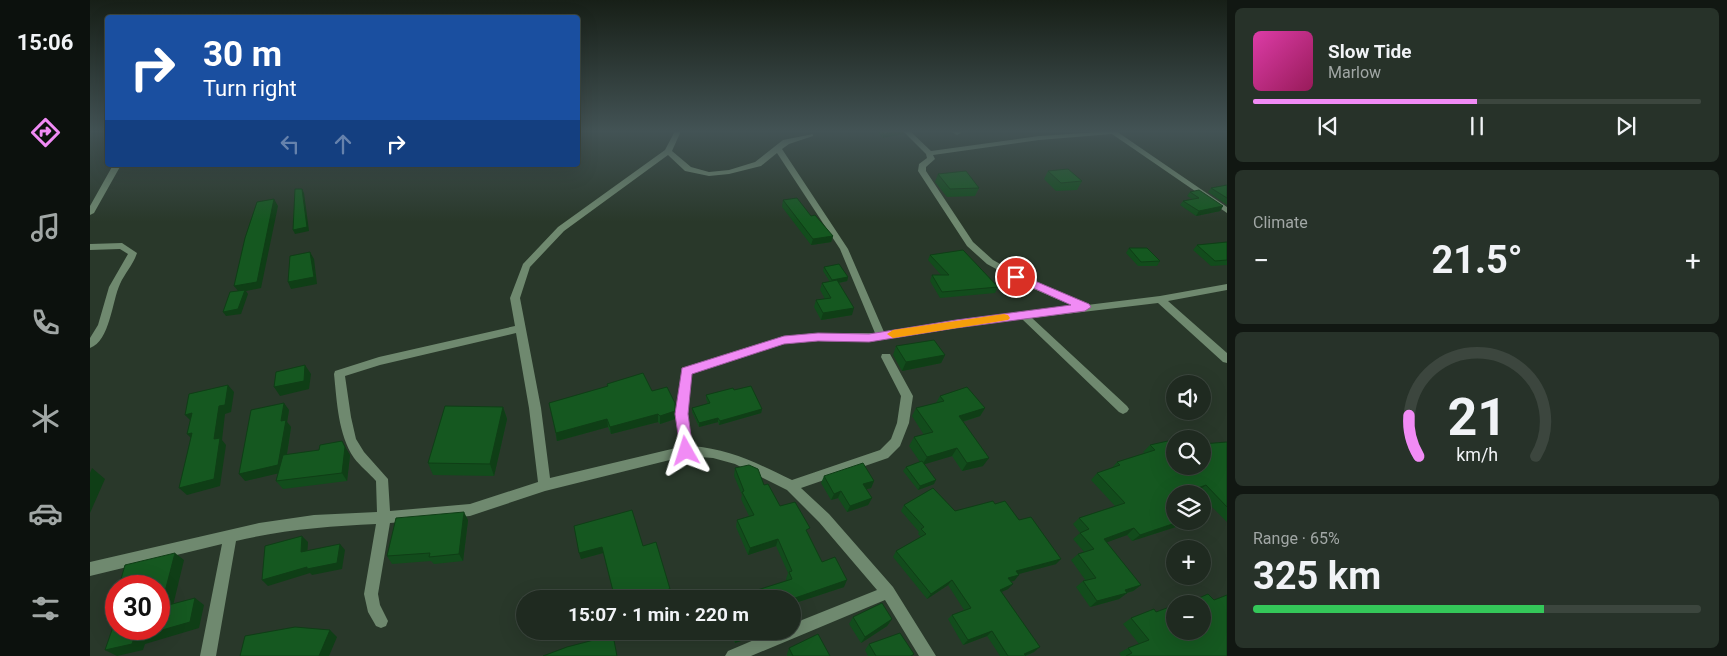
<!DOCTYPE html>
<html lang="en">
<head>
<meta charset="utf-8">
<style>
  :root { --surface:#1f2a20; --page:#273229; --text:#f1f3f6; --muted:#a1a7a5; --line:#3c463e; --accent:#f18bf5 }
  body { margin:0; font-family:Roboto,sans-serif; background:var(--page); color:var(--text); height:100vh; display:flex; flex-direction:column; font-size:19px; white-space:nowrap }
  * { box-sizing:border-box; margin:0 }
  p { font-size:16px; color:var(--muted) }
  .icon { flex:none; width:28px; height:28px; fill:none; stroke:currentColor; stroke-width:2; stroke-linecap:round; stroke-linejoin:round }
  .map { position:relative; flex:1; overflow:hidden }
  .details { display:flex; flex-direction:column; gap:8px; padding:8px; background:#111712; width:500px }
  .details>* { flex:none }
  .banner { position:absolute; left:15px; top:15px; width:475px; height:152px; border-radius:5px; box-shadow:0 5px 20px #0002,0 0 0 1px var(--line); background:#1a4fa0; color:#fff; overflow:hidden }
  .fabs { position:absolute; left:1076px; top:375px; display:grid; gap:10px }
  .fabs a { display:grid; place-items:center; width:45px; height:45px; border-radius:50%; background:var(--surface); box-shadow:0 5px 20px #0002,0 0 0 1px var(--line); font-size:25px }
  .speed { position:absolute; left:15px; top:575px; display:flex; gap:10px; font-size:25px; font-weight:700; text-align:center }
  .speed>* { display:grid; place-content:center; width:65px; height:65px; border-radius:50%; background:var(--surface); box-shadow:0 5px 20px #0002,0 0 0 1px var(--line); line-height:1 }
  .speed .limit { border:8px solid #d22; background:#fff; color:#111 }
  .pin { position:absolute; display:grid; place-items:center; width:42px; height:42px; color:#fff; margin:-21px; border:2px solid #fff; border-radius:50%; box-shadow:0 1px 5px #0007 }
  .me { position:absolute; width:55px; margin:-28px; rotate:354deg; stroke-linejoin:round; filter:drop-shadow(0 0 4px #0008) }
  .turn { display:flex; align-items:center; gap:18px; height:105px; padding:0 15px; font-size:22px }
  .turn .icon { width:65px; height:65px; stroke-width:2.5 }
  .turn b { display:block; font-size:35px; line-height:42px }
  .lanes { display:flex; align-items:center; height:48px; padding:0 15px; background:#0003; justify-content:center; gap:25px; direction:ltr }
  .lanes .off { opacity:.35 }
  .big { font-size:38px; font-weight:700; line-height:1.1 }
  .details .tile { flex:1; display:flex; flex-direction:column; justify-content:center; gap:8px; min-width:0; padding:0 18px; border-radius:8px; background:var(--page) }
  .details .dial { align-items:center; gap:0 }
  .dial svg { height:130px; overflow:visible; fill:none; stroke:var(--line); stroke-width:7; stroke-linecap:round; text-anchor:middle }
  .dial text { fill:var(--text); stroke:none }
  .song { display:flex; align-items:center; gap:15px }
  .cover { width:60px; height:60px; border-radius:8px; background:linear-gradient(135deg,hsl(320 70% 55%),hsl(330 70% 35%)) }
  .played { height:5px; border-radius:2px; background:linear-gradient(90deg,var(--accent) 50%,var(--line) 50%) }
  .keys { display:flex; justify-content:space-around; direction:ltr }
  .heat { display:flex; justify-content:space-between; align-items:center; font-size:28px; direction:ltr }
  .charge { height:8px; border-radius:4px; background:linear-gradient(90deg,#34c759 65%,var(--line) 0) }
  .trip { position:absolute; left:426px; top:590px; width:285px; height:50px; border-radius:25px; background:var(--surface); box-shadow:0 5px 20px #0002,0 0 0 1px var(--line); font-weight:700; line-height:50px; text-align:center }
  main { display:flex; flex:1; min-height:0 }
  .menu { display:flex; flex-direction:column; width:90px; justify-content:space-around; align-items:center; background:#0c110d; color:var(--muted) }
  .menu .icon { width:35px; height:35px }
  .menu .current { color:var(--accent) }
  .menu b { font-size:22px; color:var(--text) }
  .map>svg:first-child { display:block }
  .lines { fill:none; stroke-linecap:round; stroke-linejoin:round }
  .minor { fill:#6f896f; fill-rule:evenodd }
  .wall { fill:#124c1c }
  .shaded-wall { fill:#0f3e16 }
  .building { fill:#155820; stroke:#0f3e16 }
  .route { fill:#f18bf5; stroke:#9d5a9f }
  .slow { fill:#f59e0b }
</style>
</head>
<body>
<main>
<nav class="menu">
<b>15:06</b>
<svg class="icon current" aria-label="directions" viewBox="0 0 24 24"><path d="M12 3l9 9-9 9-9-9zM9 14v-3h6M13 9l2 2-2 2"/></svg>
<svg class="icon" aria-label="music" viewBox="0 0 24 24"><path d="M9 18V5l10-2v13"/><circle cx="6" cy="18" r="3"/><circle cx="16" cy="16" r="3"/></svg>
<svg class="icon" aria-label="phone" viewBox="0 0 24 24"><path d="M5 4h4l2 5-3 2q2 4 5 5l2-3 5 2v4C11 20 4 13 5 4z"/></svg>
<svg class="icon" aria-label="climate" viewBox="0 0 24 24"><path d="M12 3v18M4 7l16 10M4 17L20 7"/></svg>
<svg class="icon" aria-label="car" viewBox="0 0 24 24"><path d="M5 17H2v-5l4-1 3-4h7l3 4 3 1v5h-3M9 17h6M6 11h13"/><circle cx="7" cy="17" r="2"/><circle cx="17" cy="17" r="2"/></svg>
<svg class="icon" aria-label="filters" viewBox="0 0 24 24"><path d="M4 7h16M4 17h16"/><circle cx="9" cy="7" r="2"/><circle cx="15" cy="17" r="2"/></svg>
</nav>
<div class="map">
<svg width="1137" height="656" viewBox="0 0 1137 656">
  <rect width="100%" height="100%" fill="#29382a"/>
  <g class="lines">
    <path class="minor" d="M585,131H591L582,151L601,167L619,172L639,170L665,162L693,140L723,134V136L699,144L692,149L758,249L794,332L866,320L983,306L937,286L897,264L877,246L828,171L829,164L837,158L836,154L813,131H820L841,151L949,136L1026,131L1137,207V213L1022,134L949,140L843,155L845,159L836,167V171L883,242L903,260L943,282L997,305L1070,296L1137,284V290L1078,301L1137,353V363L1133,362L1068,303L942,318L1037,406L1039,409L1037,412L1033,414L1029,412L932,319L866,328L779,342L728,341L694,344L601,373L598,414L601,446C641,449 666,463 702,480L790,450L801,439L807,423L811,396L791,357L792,354H800L823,396L819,423L810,446L798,458L711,488L739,514L803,587L846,656H829L795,600L661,656H635L638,651L685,631H702V624L787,590L729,522L697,490L645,464L623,458L596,456L455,491L380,516L300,523L288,594L290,605L298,621L296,626L291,628L286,626L278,612L274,594L286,524C239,526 192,530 146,541L126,656H110L132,544L0,576V562L169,523L224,515L287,512L286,481C279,473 270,466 264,458C248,434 247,402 244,374L245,371L289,357L425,326L420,298L433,264L468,227L575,150ZM687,153L750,249L785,333H728L694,336L592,368L586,414L590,447L460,478L451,408L430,298L440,267L474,231L578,155L595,171L619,176L639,174L671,166ZM426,333L439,408L448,482L380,504L300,511L298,479L274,452L266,439L261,417L255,376L290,365Z
      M860,131H868L871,133L867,135Z
      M23,165H31L4,213L0,215V206Z
      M32,243L47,253C43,265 35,273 30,284C22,301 20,341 0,348V338L8,325L19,287L38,254L30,249L0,250V244Z"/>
  </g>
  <path class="wall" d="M786,131H814L813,134L793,138Z
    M958,171L992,181L987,190L966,191L954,179Z
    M848,174L889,188L885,196L857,197L845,182Z
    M1137,185V205L1118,192L1121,188Z
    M1100,192L1133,206L1130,211L1106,216L1090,205L1093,201L1102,199L1097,196Z
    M693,200L721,216L743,236L741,242L721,245L692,207Z
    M1137,242V265L1121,266L1103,250L1107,245Z
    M1039,248L1070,261L1067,266H1048L1036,253Z
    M840,255L908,287L905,293L850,298L840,281L842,275H851L838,260Z
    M734,267L758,277L757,281L749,283L762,315L731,320L724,307L726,300L735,299L730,290L732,283L740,282L733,271Z
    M806,346L855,355L851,363L812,371L803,355Z
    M517,384L562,391L585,419L570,424L568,422L521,434L518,427L467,441L459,403L517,387Z
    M644,390L672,409L671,413L629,425L628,422L609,427L602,412V408L618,404L616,399V395Z
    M850,396L895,408L890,416L873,422L893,466L872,471L862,456L834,464L844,484L828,490L813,471L816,467L830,462L819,446L824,437L834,435L822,416L826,408L846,403Z
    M413,407L417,419L404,476L343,475L338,463Z
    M199,410L197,422L201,427L197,454L260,455L257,481L193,489L186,481L188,473L155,481Z
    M1137,442V522L1112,497V494H1110L1108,491L1101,494H1085V521H1100L1098,523L1042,541L1037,535L1016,542L1051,585L1043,591L1037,593L1029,599L1000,607L986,587L993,581H996L981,560L988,554L994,552L983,539L990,533L983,524L989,518L1025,506L1001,480L1007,473L1021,469L1027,462L1055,453L1053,452L1060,445L1085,466Z
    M645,468L674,485L690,506L718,533L732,562L754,587L702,604V599L696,579L698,573L686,546L658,555L646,527L647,520L659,516L651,499L652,495L644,476Z
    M734,476L784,481L781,488L776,489L782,498L778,505L757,512L748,498L741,500L731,483Z
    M905,504L929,520L966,564L928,574L924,581H921L918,589L911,592L944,652L936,656H910L897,636L873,645L858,619L862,615L874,610L858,585L837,599L803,557L806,551L831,537L828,534L829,532L811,511L814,505L865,511Z
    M378,520L373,561L344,564L341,561L302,564L297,556Z
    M484,526L553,546L580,594L576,595L577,599H525L513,553L491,559Z
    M1066,612L1137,656H1031L1029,653L1038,648L1049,644L1033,624L1041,618Z
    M763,617L802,619L797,626L771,643L759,624Z
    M640,631H681L645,643Z
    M779,644L824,654L822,656H778L775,650Z
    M699,648L740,656H697V654Z"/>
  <path class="shaded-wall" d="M812,131H814L813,134L793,138L794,134Z
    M212,189L214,193L219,231L205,234L203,230Z
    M184,199L188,206L171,288L156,291L158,294L151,314L136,316L133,312L149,292L144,286Z
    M1133,206L1130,211L1106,216L1109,211Z
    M743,236L741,242L721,245L723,239Z
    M220,252L224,259L227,284L201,289L198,282Z
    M758,277L757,281L741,284L742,280Z
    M764,308L762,315L731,320L733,313Z
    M855,355L851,363L812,371L816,362Z
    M215,365L221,374L219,389L190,396L184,387Z
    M138,385L144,392L141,412L135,414L132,440L136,445L130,486L97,495L89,488L129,406Z
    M194,403L199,410L197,422L201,427L194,472L155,481L149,474L191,421Z
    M413,407L417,419L404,476L400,464Z
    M895,408L890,416L864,424L869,416Z
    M672,409L671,413L629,425L630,421Z
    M585,411V419L570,424V416Z
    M102,413V422L95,415Z
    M568,414V422L521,434L520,427Z
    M628,418V422L609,427V423Z
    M517,419L518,427L467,441L466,433Z
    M102,433L104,441L97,434Z
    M252,441L260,455L257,481L252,473Z
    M867,448L862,456L832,465L837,457Z
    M899,458L893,466L872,471L877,463Z
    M2,468L15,479L0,513V473Z
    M846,480L844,484L828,490L830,486Z
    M784,481L781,488L770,491L773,484Z
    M1116,485L1108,491L1101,494H1091Z
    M751,491L748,498L741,500L744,494Z
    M782,498L778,505L757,512L760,506Z
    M374,512L378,520L373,561L369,554Z
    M1091,521H1100L1098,523L1042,541L1050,535Z
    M1044,528L1037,535L1007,546L1014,539Z
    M212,536L218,542L217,558L211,552Z
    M688,539L686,546L658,555L660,548Z
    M250,544L255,550L252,569L222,575L220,573L178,586L172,580Z
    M512,547L513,553L491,559L489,553Z
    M85,553L94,560L81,614L71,607Z
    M971,559L966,564L921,576L926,571Z
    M929,575L924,581L913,583L918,578Z
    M757,580L754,587L702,604V599Z
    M862,580L858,585L837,599L841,594Z
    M923,584L918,589L905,595L910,590Z
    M1051,585L1043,591L1031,594L1037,593L1029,599L1000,607L1007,601L1035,590Z
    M580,589V594L575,596V590Z
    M105,598L114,605L109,628L55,644L53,650L27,656L15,650L44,638Z
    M802,619L797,626L771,643L775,637Z
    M240,630L247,637L239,656H229Z
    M665,631H681L645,643L646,638Z
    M902,631L897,636L873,645L878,640Z
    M950,647L944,652L934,656V654Z"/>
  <path class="building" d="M791,131H812L794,134Z
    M978,169L992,181L971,183L958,171Z
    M876,171L889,188L860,189L848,174Z
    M1137,185V198L1121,188Z
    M205,189H212L217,227L203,230Z
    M1109,190L1133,206L1109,211L1093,201L1109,198L1100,192Z
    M707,198L721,216L725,215L743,236L723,239L693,200Z
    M184,199L167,282L144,286L155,238L167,202Z
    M1137,242V260L1125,261L1107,245Z
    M1039,248H1057L1070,261L1051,262Z
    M873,250L908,287L852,292L842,275H859L840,255Z
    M220,252L224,277L198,282L200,256Z
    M749,264L758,277L742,280L734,267Z
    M747,280L764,308L733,313L726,300L741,298L732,283Z
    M155,290L148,309L133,312L140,292Z
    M844,340L855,355L816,362L806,346Z
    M215,365L214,381L184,387L186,372Z
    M553,373L562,391L577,387L585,403V411L570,416L568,414L520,427L517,419L466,433L459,403L518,386L517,384Z
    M138,385L135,405L129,406L124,439L130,438L124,479L89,488L102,433L97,434L102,413L95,415L99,394Z
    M661,386L672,409L630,421L628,418L609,423L602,408L620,403L616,395L643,388L644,390Z
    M877,387L895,408L869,416L899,458L877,463L867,448L837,457L824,437L843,432L826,408L854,401L850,396Z
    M194,403L191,421L196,420L188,465L149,474L161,410Z
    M355,406L413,407L400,464L338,463Z
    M1082,440L1085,443V466H1112V444L1137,442V507L1116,485L1091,494H1085V521H1091L1050,535L1044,528L1014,539L1051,585L1035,590L1037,593L1007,601L993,581L1006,578L988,554L1004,549L990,533L999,529L989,518L1035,503L1007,473L1030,465L1027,462L1065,450L1060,445Z
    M252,441L255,447L252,473L186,481L193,455L229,450L230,445Z
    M832,461L846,480L830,486L816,467Z
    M773,463L784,481L773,484L782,498L760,506L751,491L744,494L734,476Z
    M659,465L668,469L674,485L678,484L690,506L705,502L720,528L716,530L732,562L745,557L757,580L702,599H639L702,579L699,572L702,571L688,539L660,548L647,520L664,515L652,492L654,491L645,468Z
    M843,488L865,511L903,501L905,504L915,501L929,520L941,517L971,559L926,571L929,575L918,578L923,584L910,590L950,647L934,654L936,656H918L902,631L878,640L862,615L881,608L862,580L841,594L806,551L836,534L831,529L834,527L814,505Z
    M542,510L553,546L566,542L580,589L575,590L577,599H525L512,547L489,553L484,526Z
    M374,512L369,554L339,557L340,553L297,556L306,518Z
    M212,536L211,552L250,544L247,563L217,569V567L172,580L175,546Z
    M85,553L71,607L105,598L100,622L44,638L42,644L15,650L26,618V629H69V586H29L35,565Z
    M1118,594L1124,600L1137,595V656H1036L1042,653L1038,648L1059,640L1041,618L1064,609L1066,612L1085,605V631H1112V604H1095Z
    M792,603L802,619L775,637L763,617Z
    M205,627L240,630L229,656H150L155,636Z
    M644,631H665L646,638Z
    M810,633L824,654L821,656H786L779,644Z
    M728,634L740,656H703L699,648Z
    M523,635L527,656H453L477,647Z"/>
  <linearGradient id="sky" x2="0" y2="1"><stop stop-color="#171f17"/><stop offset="0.59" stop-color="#435355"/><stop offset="1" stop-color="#435355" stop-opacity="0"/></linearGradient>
  <rect width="1137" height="222" fill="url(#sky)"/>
  <path class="route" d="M926,273L999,304L1001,307L995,311L866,328L779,342L728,341L694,344L602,374L598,414L603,451L601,455L596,457L591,455L585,414L592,368L694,336L728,333L779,334L866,320L981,305L923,279L921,277L923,274Z"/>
  <path class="slow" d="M914,314L918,315L920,318L918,320L803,338L797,334L803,330Z"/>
</svg>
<div class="fabs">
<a><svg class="icon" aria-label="sound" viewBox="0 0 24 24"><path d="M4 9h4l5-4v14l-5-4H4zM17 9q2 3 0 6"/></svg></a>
<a><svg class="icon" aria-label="search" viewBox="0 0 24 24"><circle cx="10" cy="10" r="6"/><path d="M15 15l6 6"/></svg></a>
<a><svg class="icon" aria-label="layers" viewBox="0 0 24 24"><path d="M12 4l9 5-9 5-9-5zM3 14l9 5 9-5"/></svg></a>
<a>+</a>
<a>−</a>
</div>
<div class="speed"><div class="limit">30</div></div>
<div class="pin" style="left:926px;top:277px;background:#d93025"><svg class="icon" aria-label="arrive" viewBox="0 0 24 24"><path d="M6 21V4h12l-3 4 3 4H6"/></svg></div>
<svg class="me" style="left:596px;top:451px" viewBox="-20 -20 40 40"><path d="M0-17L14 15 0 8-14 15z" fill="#f18bf5" stroke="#fff" stroke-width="4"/></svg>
<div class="trip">15:07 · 1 min · 220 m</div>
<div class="banner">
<div class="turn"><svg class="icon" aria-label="right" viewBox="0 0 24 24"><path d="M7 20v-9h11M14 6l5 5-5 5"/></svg><div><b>30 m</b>Turn right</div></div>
<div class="lanes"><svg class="icon off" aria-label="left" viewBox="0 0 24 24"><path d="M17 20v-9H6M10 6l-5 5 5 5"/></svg><svg class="icon off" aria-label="ahead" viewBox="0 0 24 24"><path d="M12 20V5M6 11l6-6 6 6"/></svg><svg class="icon" aria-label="right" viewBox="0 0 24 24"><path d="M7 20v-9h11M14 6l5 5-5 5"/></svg></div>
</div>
</div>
<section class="details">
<div class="tile">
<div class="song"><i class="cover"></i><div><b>Slow Tide</b><p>Marlow</p></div></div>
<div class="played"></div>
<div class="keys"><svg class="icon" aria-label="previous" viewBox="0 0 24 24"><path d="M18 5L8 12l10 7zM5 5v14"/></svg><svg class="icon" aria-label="pause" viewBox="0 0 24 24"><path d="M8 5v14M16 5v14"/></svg><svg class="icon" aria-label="next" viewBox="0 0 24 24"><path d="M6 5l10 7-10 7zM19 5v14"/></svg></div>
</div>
<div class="tile"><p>Climate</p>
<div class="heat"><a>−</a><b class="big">21.5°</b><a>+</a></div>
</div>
<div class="tile dial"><svg viewBox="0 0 100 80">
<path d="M14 69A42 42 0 1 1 86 69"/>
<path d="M14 69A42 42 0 0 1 8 44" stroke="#f18bf5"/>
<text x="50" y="56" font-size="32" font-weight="700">21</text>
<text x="50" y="72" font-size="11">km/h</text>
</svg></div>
<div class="tile"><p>Range · 65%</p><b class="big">325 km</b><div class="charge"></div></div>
</section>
</main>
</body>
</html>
